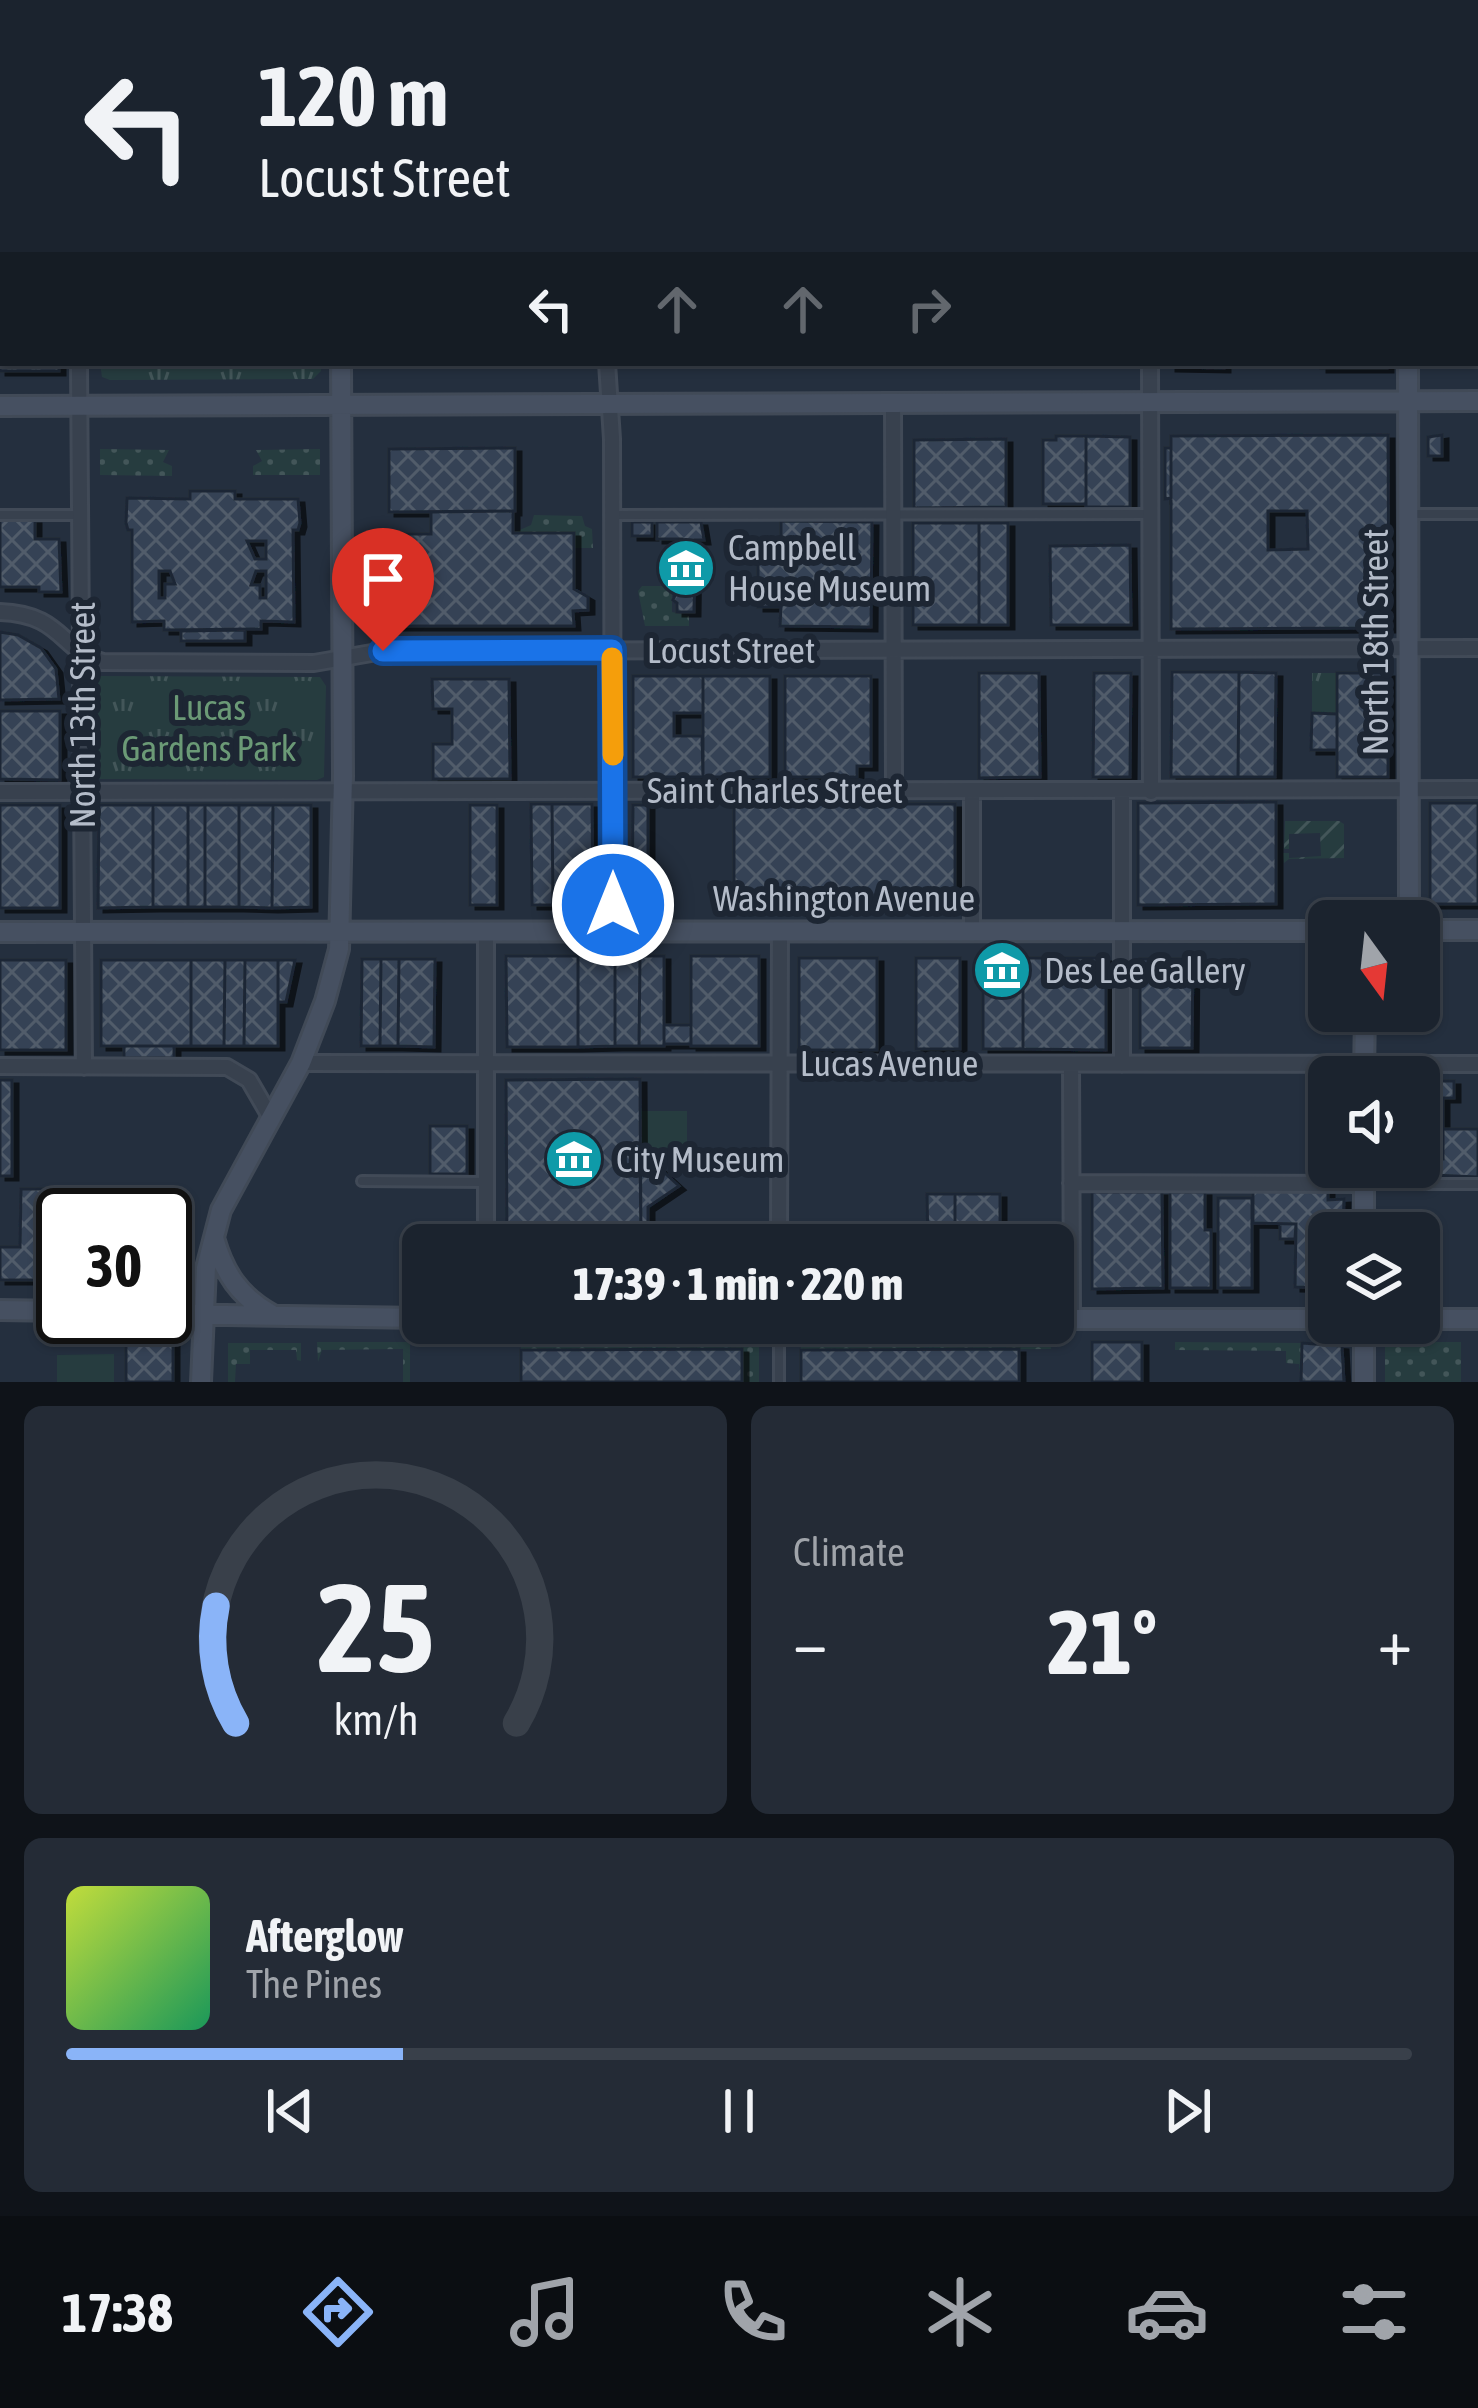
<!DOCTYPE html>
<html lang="en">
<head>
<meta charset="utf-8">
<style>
  :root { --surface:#1b232e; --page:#242b36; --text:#f1f3f6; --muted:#a0a4aa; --line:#39404a; --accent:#8ab4f8 }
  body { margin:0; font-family:"Asap Condensed",sans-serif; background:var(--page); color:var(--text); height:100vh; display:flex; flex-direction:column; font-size:45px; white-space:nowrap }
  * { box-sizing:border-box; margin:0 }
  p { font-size:39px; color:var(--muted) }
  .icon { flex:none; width:66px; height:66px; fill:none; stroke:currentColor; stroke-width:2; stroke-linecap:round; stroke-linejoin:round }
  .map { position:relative; height:1382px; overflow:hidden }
  .side { display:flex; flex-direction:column; gap:24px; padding:24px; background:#0f1319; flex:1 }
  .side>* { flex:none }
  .top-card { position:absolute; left:0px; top:0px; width:1479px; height:366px; box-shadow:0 3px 9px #0004,0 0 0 3px var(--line); background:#1b232e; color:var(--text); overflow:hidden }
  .needle { width:78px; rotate:165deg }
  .controls { position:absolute; left:1308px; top:900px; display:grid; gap:24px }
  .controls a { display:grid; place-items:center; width:132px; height:132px; border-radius:18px; background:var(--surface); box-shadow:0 3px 9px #0004,0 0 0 3px var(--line); font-size:60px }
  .speed { position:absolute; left:36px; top:1188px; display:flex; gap:24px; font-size:60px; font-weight:700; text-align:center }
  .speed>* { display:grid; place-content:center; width:156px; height:156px; border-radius:50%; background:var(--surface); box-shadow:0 3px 9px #0004,0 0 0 3px var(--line); line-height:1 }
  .speed .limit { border:6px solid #111; border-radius:18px; background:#fff; color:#111 }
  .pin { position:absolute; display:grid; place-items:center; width:102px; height:102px; color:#fff; margin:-123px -51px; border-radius:50% 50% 50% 0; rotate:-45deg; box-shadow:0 0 12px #0007 }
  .pin .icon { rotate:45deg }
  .me { position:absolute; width:132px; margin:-66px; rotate:0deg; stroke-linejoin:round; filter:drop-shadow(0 0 9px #0008) }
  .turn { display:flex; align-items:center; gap:42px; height:252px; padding:0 60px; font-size:54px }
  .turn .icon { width:156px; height:156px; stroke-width:2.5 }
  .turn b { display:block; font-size:84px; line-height:102px }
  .lanes { display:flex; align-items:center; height:114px; padding:0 60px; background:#0003; justify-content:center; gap:60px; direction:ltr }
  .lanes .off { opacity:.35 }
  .big { font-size:90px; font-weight:800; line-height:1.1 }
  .side .tile { flex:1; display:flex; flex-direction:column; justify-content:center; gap:18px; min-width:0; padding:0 42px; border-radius:18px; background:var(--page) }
  .side .dial { align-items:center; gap:0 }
  .dial svg { height:312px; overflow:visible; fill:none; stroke:var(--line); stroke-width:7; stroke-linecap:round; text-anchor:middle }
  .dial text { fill:var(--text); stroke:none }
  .song { display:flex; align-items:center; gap:36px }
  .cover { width:144px; height:144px; border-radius:18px; background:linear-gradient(135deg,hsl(70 70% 55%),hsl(150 70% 35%)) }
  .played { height:12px; border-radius:6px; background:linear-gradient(90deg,var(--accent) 25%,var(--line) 25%) }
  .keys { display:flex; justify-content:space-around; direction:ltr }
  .heat { display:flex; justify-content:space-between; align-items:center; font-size:66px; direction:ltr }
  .side .tiles { flex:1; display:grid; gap:24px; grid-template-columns:1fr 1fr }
  .tile:last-child { grid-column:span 2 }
  .trip { position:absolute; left:402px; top:1224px; width:672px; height:120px; border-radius:18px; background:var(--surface); box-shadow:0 3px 9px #0004,0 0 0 3px var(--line); font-weight:800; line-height:120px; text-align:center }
  .dock { display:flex; height:192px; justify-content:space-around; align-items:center; background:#0b0e12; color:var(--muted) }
  .dock .icon { width:84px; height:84px }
  .dock .active { color:var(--accent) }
  .dock b { font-size:54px; color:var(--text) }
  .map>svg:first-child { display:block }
  .grass { fill:url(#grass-dots) }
  .park { fill:url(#park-tufts) }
  .garden { fill:url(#garden-furrows) }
  .pitch { fill:#263c3f }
  .building { fill:url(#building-cross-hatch); stroke:#1f2835; stroke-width:3; fill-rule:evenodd; filter:url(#shadow) }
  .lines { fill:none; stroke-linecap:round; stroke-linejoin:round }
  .lane-casing { stroke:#414a57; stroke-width:14 }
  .street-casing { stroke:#414a57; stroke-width:20 }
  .secondary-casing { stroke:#414a57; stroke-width:24 }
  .lane { stroke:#38414e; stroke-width:8 }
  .street { stroke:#38414e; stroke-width:14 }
  .secondary { stroke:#465061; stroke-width:18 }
  .route-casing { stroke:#114b97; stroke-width:30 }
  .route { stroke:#1a73e8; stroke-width:21 }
  .slow { stroke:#f59e0b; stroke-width:21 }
  .labels { text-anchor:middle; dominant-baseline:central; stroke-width:12; stroke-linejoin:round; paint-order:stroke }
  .poi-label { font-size:36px; fill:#b4bcc9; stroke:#1d2633; text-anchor:start }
  .street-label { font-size:36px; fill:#b4bcc9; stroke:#1d2633 }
  .park-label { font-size:36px; fill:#6b9a76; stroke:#1d2633 }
</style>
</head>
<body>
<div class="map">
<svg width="1478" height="1382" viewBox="0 0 1478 1382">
  <defs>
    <pattern id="grass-dots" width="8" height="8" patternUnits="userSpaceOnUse" patternTransform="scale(3)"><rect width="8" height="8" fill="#263c3f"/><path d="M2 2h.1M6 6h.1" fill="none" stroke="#435659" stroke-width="1.8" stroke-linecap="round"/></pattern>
    <pattern id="park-tufts" width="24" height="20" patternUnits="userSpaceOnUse" patternTransform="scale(3)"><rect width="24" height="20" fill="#263c3f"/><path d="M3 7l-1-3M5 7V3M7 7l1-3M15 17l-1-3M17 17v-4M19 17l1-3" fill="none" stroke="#435659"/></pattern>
    <pattern id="garden-furrows" width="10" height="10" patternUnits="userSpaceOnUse" patternTransform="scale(3)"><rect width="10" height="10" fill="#263c3f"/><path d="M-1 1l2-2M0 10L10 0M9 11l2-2" fill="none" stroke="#435659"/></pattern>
    <pattern id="building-cross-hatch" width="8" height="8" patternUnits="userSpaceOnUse" patternTransform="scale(3)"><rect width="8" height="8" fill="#364354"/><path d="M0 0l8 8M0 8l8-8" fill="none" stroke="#515c6b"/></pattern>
    <filter id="shadow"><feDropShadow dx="6" dy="4" stdDeviation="0" flood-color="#0009"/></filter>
  </defs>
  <rect width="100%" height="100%" fill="#242f3e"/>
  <path class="grass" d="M100,449L169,450L163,462L172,466V476L100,475Z
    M320,449V475H253V466L262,461L256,450Z
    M534,515L582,516L585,526L592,529L593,548H574L573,533H513L531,525Z
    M642,586H672V612L689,616V626H645L638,591Z
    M317,1342H410V1382H403V1349L322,1350L318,1362Z
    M521,1342H759V1382H742V1349L521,1350Z
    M801,1342L1051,1343V1349L801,1350Z
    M1175,1342L1302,1343L1301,1382L1299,1364L1286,1363V1351L1175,1350Z
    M1385,1342H1461V1382H1385Z
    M228,1343H301V1361L297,1360L296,1350H250V1364H236L235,1382H228Z"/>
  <path class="park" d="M624,0H1128L624,3Z
    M100,363H321V371L313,379L110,380L102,377Z
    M1312,673H1337V714L1312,713Z
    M98,676L320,677L326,686L324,777L317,780L96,779L92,772V680Z
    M640,1111H687V1164H641Z"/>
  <path class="garden" d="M1285,821H1339L1344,824V858L1289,859L1284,863L1283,853H1289V858L1321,856L1320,833L1289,834V849H1284Z"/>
  <path class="pitch" d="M114,1354V1382H57V1355Z"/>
  <path class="building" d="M1476,42H1478V199H1476Z
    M0,242L3,363H59V371H0Z
    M1170,363H1224V368L1170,367Z
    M1321,363H1387V368H1321Z
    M1388,435L1389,628L1171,629V436ZM1268,511H1307L1308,549L1268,550Z
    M1442,435V456H1428V437Z
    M1056,436H1086V504H1043V440H1056Z
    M1086,436L1130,437V507H1086Z
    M1006,439V507L914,508V440Z
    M515,448V511L389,512V449Z
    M1165,448H1171V498L1165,499Z
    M190,491H235V499H298L300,523L298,530H293L294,622L261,621V629L164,630V621L132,622V530H128L126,523L127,498L190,499ZM247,541H266V559H255ZM159,571H170L175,584H165V598H159ZM256,571H266V598H260V585H251Z
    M513,511V533H574V589L588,597V610L573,611L574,626H372L371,534H431V512Z
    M0,520H35V539H59L61,592H39V587H0Z
    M781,521L872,522L871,627L780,626L781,607H758V557H781Z
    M632,522H652V536H632Z
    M657,522H701L704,540H695L694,612H677V603L673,600L677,591L674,577L678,562H682V539H657Z
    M913,523H979V625H913Z
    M979,523H1008V625H979Z
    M1130,545L1131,625H1051L1050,546Z
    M245,630V641H181V631Z
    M0,632L18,635L41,648L56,669L59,699L0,700Z
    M1172,672H1239L1238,777H1171Z
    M1239,672L1276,673L1275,777H1238Z
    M979,673H1039L1040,777L979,778Z
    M1094,673H1131L1130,777H1093Z
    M1337,673H1388V777H1337Z
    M633,676H703V713H674V736H702L703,777H633Z
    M703,676H770V777H703Z
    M785,676H871V766H857V777H785Z
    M432,679H509L510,779H433V744H452V709H433Z
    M0,711H60V780L0,779Z
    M1312,713L1337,714V750H1311Z
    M1276,802V904L1138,905V803Z
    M1430,803H1478V904H1430Z
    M531,804H552L553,905H532Z
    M552,804H592L593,905H553Z
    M734,804H955V905H734Z
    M0,805H60V908H0Z
    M99,805H153V907L98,908Z
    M153,805H188V907H153Z
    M188,805H205V907H188Z
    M205,805H239V907H205Z
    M239,805H273L272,908L239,907Z
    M273,805H311V907L272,908Z
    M470,805H497V905H470Z
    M633,805H648V905H632Z
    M506,956H578V1047H507Z
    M578,956H615V1046L578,1047Z
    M615,956H640L639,1046H615Z
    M640,956H664V1046H639Z
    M691,956H759V1046H691Z
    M799,958H877V1050H799Z
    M916,958H960V1049H916Z
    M983,958H1023V1049H983Z
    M1023,958H1106V1050L1023,1049Z
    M362,959H381L380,1046H361Z
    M381,959H399L398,1046H380Z
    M399,959H435L434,1047L398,1046Z
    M1140,959H1193L1192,1048H1140Z
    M0,960H66V1050H0Z
    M101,960H191V1046H101Z
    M191,960H225L224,1046H191Z
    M225,960H245L244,1046H224Z
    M245,960H278V1046H244Z
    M278,960H295L286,1002H278Z
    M664,1025H691V1044H664Z
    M124,1046H174V1058H124Z
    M640,1079L641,1245H507L506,1080Z
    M0,1080H12V1176H0Z
    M1419,1081H1454V1098H1443V1159H1419Z
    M430,1126H467V1174H430Z
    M1443,1129H1478V1177L1384,1173V1167H1419V1159H1443Z
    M640,1153H654V1163L679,1186L648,1207V1245H641Z
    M21,1189H48L47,1202H53V1208H47V1250H55L54,1269H46V1280H0V1247H20Z
    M1253,1190H1328V1200L1344,1199L1343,1233H1329V1288L1295,1287L1296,1224L1253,1223Z
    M1092,1192H1162L1163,1288L1092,1289Z
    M1170,1192H1205V1230H1211V1288H1170Z
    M927,1194H955V1245H928Z
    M955,1194H1000V1245H955Z
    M1218,1198H1252V1288H1218Z
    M1280,1224H1296L1295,1239H1280Z
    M800,1229H895V1245H800Z
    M126,1340H173V1382H126Z
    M1092,1342H1142V1382H1092Z
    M1302,1343L1342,1346L1344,1382H1301Z
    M742,1349V1382H521V1350Z
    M1019,1349V1382H801V1350Z"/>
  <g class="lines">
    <g class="lane-casing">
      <path id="lane" d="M1476,317H1478
        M1409,514H1478
        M0,515H79
        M612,515L1148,514
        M362,1181L486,1182
        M1366,1184H1478
        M779,1382V1323"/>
    </g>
    <g class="street-casing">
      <path id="street" d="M74,0L75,3
        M1145,0L1146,3
        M607,3V0
        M1476,26H1478
        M1476,218H1478
        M79,363L84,1067
        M607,363L612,439L613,932
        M1150,363L1151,792
        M893,404L894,789
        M0,612C63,614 60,651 103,662L314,663L383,651L1478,648
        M0,792L1478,789
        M1122,792V1064
        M972,793V931
        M486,932V1245
        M301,1063L1478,1064
        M1071,1064L1072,1319
        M0,1066L227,1067L249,1080L271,1118
        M1071,1183L1364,1184
        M779,1245L780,932"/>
    </g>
    <g class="secondary-casing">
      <path id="secondary" d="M342,0V3
        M1406,0V3
        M0,16H3
        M0,221H3
        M0,406L1478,401
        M1406,921L1409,901L1408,363
        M1419,930H1478
        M0,932L1329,931
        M1364,1077L1365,1011
        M1364,1167V1233
        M214,1238C224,1273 239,1296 271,1314
        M0,1310L63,1311
        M165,1314L423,1318
        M1053,1319H1329
        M1419,1319H1478
        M1364,1323V1382
        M201,1382L206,1268L221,1210L301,1063L325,1001L339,949L343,776L341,363"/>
    </g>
    <use href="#lane" class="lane"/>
    <use href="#street" class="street"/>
    <use href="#secondary" class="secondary"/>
  </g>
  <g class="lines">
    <g class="route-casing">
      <path id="route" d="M383,651L612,650L613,905"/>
    </g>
    <use href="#route" class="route"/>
    <path class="slow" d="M612,658L613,755"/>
  </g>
  <defs>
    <g id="museum-disc" transform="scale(3)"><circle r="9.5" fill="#0f9aa8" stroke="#1d2633"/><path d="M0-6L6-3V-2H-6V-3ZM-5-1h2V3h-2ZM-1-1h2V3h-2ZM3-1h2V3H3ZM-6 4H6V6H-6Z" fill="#fff"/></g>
  </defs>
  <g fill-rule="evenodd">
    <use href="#museum-disc" x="686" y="568"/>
    <use href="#museum-disc" x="1002" y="970"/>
    <use href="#museum-disc" x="574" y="1159"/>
  </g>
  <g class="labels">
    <g class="poi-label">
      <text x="728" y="547">Campbell<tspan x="728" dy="41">House Museum</tspan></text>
      <text x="1044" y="970">Des Lee Gallery</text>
      <text x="616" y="1159">City Museum</text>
    </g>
    <g class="street-label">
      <text transform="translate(1375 642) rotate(-90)">North 18th Street</text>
      <text x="731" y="650">Locust Street</text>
      <text transform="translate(82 715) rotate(-90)">North 13th Street</text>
      <text x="775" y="790">Saint Charles Street</text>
      <text x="844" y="898">Washington Avenue</text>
      <text x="889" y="1063">Lucas Avenue</text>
    </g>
    <g class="park-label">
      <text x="209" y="707">Lucas<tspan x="209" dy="41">Gardens Park</tspan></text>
    </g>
  </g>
</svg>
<div class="controls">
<a><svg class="needle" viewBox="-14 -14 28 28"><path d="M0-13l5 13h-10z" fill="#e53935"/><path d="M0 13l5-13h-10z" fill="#a0a4aa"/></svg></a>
<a><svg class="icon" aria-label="sound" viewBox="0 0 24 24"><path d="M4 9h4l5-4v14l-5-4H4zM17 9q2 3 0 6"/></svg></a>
<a><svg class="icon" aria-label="layers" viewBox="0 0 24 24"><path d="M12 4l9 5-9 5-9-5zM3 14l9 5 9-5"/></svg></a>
</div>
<div class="speed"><div class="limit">30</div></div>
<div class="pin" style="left:383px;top:651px;background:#d93025"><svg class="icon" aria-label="arrive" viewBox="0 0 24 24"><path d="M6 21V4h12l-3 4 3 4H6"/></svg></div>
<svg class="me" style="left:613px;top:905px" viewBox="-20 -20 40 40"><circle r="17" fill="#1a73e8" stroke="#fff" stroke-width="3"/><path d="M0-11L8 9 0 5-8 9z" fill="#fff"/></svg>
<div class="trip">17:39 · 1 min · 220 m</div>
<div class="top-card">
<div class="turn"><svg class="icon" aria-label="left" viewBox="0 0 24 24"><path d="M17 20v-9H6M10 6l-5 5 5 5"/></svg><div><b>120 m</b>Locust Street</div></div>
<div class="lanes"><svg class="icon" aria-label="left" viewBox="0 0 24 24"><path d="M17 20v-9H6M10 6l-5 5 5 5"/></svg><svg class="icon off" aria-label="ahead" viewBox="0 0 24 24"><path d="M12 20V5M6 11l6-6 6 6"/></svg><svg class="icon off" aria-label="ahead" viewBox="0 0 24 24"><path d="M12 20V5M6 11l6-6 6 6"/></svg><svg class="icon off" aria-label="right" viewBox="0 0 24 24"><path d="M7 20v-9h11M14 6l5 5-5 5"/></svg></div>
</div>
</div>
<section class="side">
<div class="tiles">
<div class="tile dial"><svg viewBox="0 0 100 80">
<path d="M14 69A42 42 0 1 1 86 69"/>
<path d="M14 69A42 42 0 0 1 9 39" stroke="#8ab4f8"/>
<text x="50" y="56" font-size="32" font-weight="700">25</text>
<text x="50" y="72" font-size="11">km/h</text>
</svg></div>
<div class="tile"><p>Climate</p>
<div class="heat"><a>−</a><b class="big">21°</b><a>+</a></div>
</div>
<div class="tile">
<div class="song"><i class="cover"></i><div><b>Afterglow</b><p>The Pines</p></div></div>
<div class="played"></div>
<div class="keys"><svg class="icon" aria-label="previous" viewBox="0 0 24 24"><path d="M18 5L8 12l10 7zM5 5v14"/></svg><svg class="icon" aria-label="pause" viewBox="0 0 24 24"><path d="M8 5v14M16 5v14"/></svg><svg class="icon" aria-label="next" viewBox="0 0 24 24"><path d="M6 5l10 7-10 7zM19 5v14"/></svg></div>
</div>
</div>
</section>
<nav class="dock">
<b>17:38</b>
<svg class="icon active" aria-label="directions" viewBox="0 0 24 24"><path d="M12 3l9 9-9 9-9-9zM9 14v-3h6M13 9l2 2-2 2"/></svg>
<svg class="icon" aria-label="music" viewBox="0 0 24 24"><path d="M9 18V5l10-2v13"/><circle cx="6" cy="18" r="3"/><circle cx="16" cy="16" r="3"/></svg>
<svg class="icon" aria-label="phone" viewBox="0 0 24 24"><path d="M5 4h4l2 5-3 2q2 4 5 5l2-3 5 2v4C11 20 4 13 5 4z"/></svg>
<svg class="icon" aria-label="climate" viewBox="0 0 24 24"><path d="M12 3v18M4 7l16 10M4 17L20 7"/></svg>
<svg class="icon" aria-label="car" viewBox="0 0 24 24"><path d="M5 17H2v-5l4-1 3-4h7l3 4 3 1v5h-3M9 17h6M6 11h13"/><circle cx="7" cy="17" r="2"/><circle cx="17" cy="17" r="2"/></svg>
<svg class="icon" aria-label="filters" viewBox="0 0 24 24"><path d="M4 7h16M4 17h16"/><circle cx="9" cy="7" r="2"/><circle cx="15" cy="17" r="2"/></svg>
</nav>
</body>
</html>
